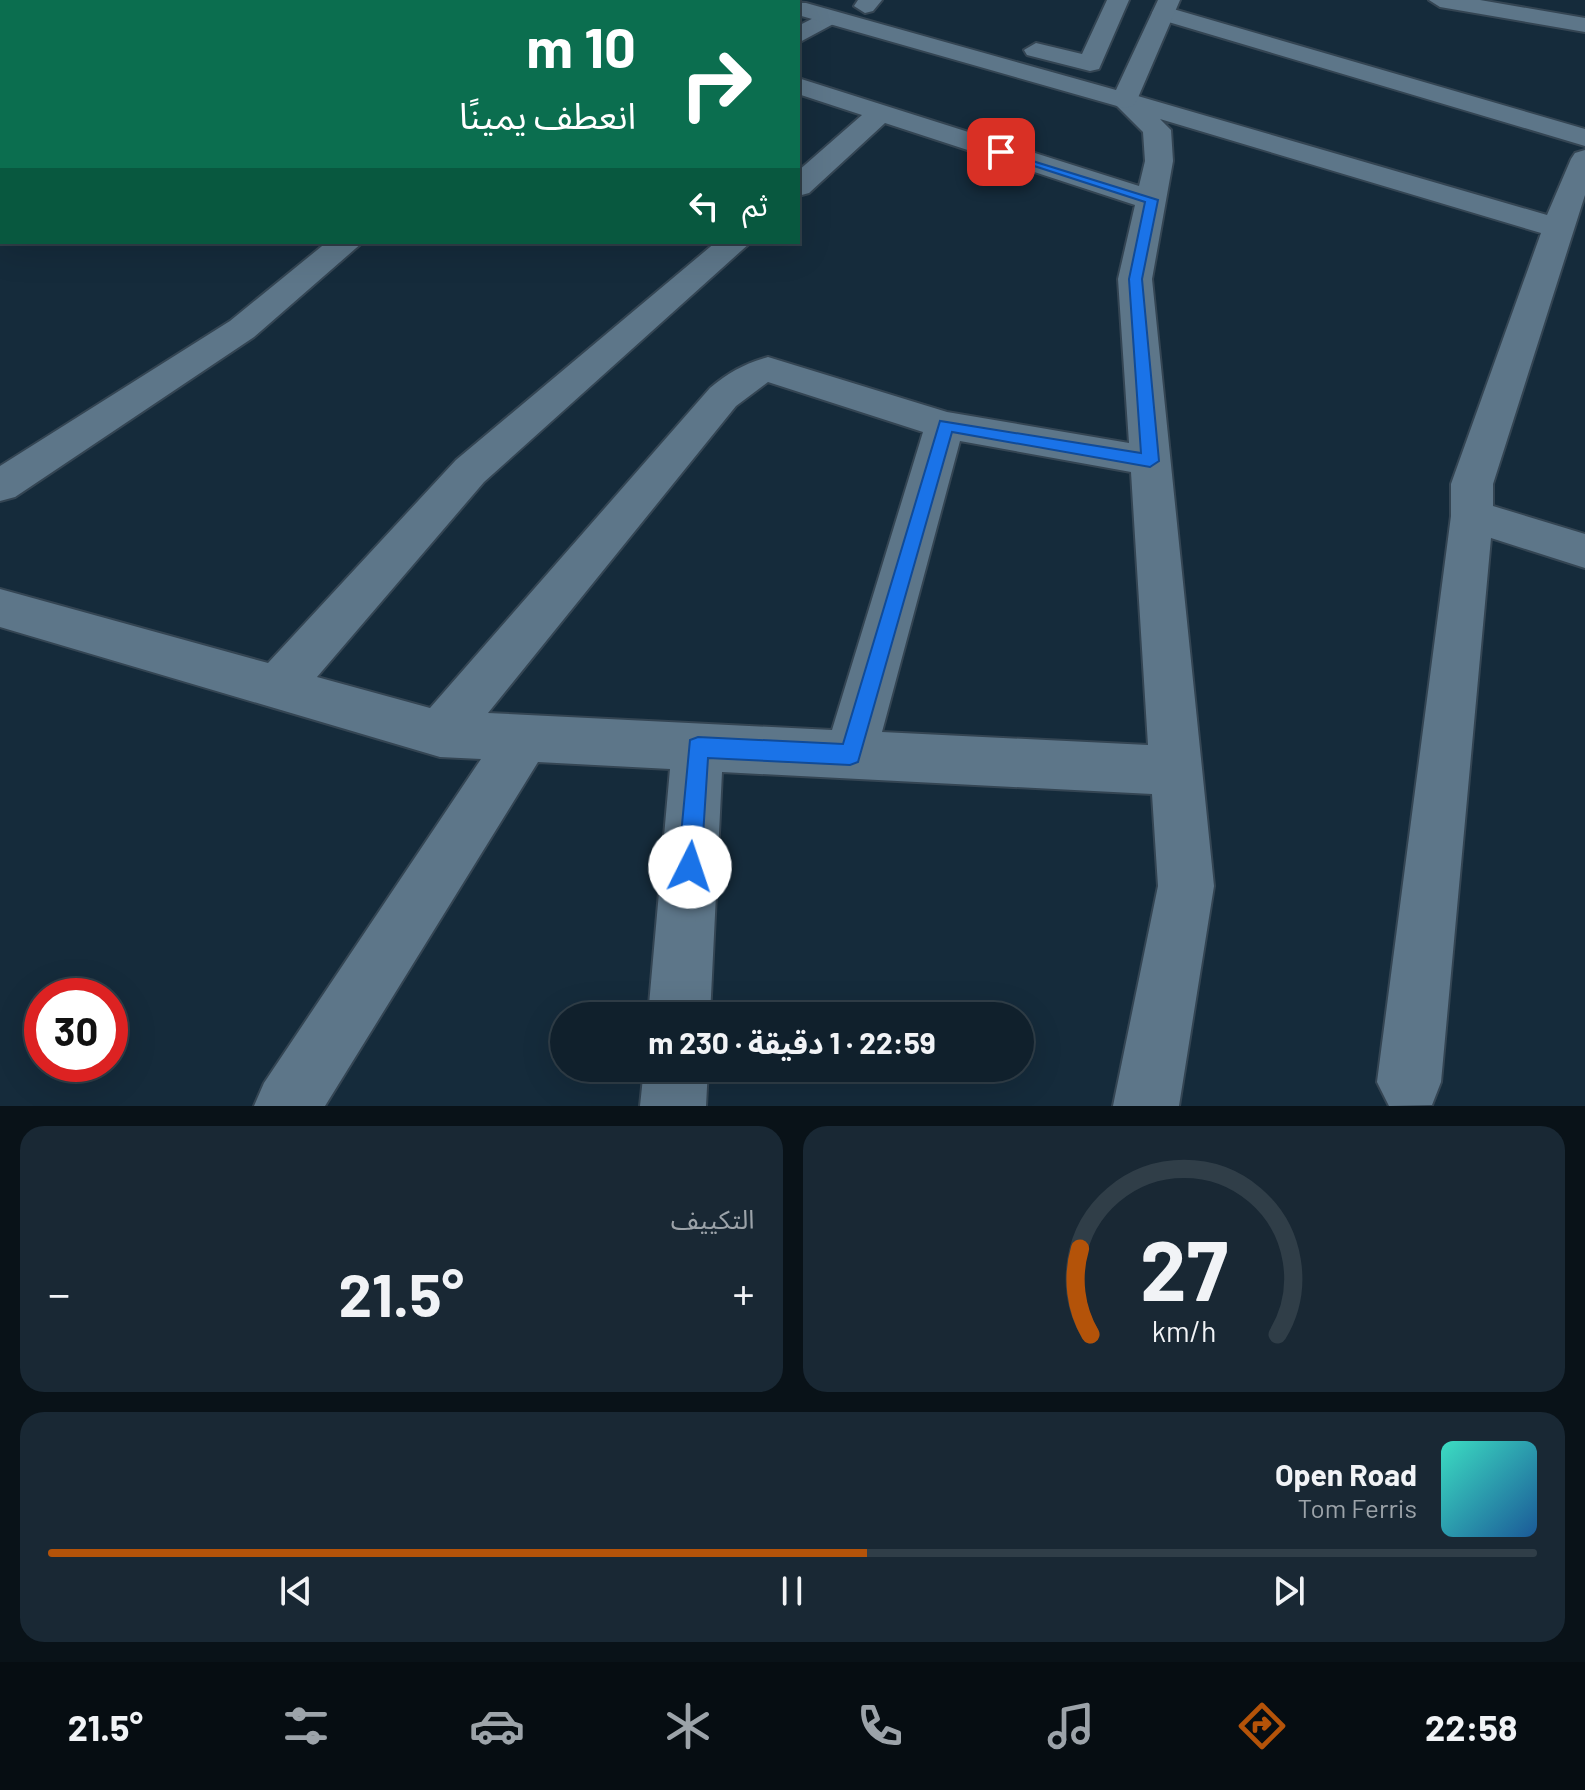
<!DOCTYPE html>
<html lang="ar">
<head>
<meta charset="utf-8">
<style>
  :root { --surface:#10202c; --page:#192834; --text:#f1f3f6; --muted:#9ca3a9; --line:#303e48; --accent:#b45309 }
  body { margin:0; font-family:Barlow,"Noto Sans Arabic",sans-serif; background:var(--page); color:var(--text); direction:rtl; height:100vh; display:flex; flex-direction:column; font-size:30px; white-space:nowrap }
  * { box-sizing:border-box; margin:0 }
  p { font-size:26px; color:var(--muted) }
  .icon { flex:none; width:44px; height:44px; fill:none; stroke:currentColor; stroke-width:2; stroke-linecap:round; stroke-linejoin:round }
  .map { position:relative; height:1106px; overflow:hidden; direction:ltr }
  .details { display:flex; flex-direction:column; gap:20px; padding:20px; background:#091218; flex:1 }
  .details>* { flex:none }
  .top-card { position:absolute; left:0px; top:0px; width:800px; height:244px; box-shadow:0 8px 32px #0002,0 0 0 2px var(--line); direction:rtl; background:#0b6e4f; color:#fff; overflow:hidden }
  .speed { position:absolute; left:24px; top:978px; display:flex; gap:16px; font-size:40px; font-weight:700; text-align:center }
  .speed>* { display:grid; place-content:center; width:104px; height:104px; border-radius:50%; background:var(--surface); box-shadow:0 8px 32px #0002,0 0 0 2px var(--line); line-height:1 }
  .speed .limit { border:12px solid #d22; background:#fff; color:#111 }
  .pin { position:absolute; display:grid; place-items:center; width:68px; height:68px; color:#fff; margin:-34px; border-radius:16px; box-shadow:0 4px 12px #0006 }
  .me { position:absolute; width:88px; margin:-44px; rotate:4deg; stroke-linejoin:round; filter:drop-shadow(0 0 6px #0008) }
  .turn { display:flex; align-items:center; gap:28px; height:168px; padding:0 32px; font-size:36px }
  .turn .icon { width:104px; height:104px; stroke-width:2.5 }
  .turn b { display:block; font-size:56px; line-height:68px }
  .then { display:flex; align-items:center; height:76px; padding:0 32px; background:#0003; gap:16px; font-size:30px }
  .big { font-size:60px; font-weight:700; line-height:1.1 }
  .details .tile { flex:1; display:flex; flex-direction:column; justify-content:center; gap:12px; min-width:0; padding:0 28px; border-radius:24px; background:var(--page) }
  .details .dial { align-items:center; gap:0 }
  .dial svg { height:208px; overflow:visible; fill:none; stroke:var(--line); stroke-width:7; stroke-linecap:round; text-anchor:middle }
  .dial text { fill:var(--text); stroke:none }
  .song { display:flex; align-items:center; gap:24px }
  .cover { width:96px; height:96px; border-radius:12px; background:linear-gradient(135deg,hsl(170 70% 55%),hsl(210 70% 35%)) }
  .played { height:8px; border-radius:4px; background:linear-gradient(90deg,var(--accent) 55%,var(--line) 55%) }
  .keys { display:flex; justify-content:space-around; direction:ltr }
  .heat { display:flex; justify-content:space-between; align-items:center; font-size:44px; direction:ltr }
  .details .tiles { flex:1; display:grid; gap:20px; grid-template-columns:1fr 1fr }
  .tile:last-child { grid-column:span 2 }
  .trip { position:absolute; left:550px; top:1002px; width:484px; height:80px; border-radius:40px; background:var(--surface); box-shadow:0 8px 32px #0002,0 0 0 2px var(--line); font-weight:700; line-height:80px; text-align:center; direction:rtl }
  .tabs { display:flex; height:128px; justify-content:space-around; align-items:center; background:#060d12; color:var(--muted) }
  .tabs .icon { width:56px; height:56px }
  .tabs .active { color:var(--accent) }
  .tabs b { font-size:36px; color:var(--text) }
  .map>svg:first-child { display:block }
  .lines { fill:none; stroke-linecap:round; stroke-linejoin:round }
  .street-casing { stroke:#344553; stroke-width:4 }
  .secondary-casing { stroke:#344553; stroke-width:4 }
  .street { fill:#5d7689; fill-rule:evenodd }
  .secondary { fill:#5d7689; fill-rule:evenodd }
  .route { fill:#1a73e8; stroke:#114b97; stroke-width:2 }
</style>
</head>
<body>
<div class="map">
<svg width="1585" height="1106" viewBox="0 0 1585 1106">
  <rect width="100%" height="100%" fill="#152b3b"/>
  <g class="lines">
    <g class="street-casing">
      <path id="street" d="M514,0H542L543,2H515Z
        M858,0H882L873,11L865,13L854,6Z
        M1429,0H1480L1585,18V32L1440,7Z
        M1163,6L1585,129V146L1155,18L1152,13L1155,8Z
        M829,10L841,17L837,22L798,43V26Z
        M0,39H2V55H0Z
        M798,78L1139,186L1145,161L1143,132L1111,100L1115,94L1124,92L1547,215L1571,159L1575,153L1585,150V195L1493,484V506L1585,534V568L1491,538L1441,1082L1432,1105L1389,1106L1377,1082L1451,516V484L1541,233L1160,119L1171,130L1173,161L1152,279L1214,886L1179,1106H1113L1158,886L1152,794L722,772L710,1016H648L670,769L538,762L325,1106H254L264,1083L481,759L440,757L0,627V589L268,663L456,460L716,242H751L484,482L317,677L430,708L710,388C729,372 744,364 768,357L947,412L1129,443L1118,279L1135,205L885,123L809,193L798,196V171L862,115L798,94ZM768,382L923,432L832,730L488,713L736,406ZM960,441L1131,472L1148,745L882,732Z
        M0,94H2V110H0Z
        M327,242H363L254,337L15,497L0,501V466L230,321Z
        M644,1068H708L706,1106H640Z"/>
    </g>
    <g class="secondary-casing">
      <path id="secondary" d="M1107,0H1129L1099,69L1090,71L1027,55L1024,50L1036,43L1082,54Z
        M1158,0H1180L1137,100L1133,106L1124,108L798,15V2H795L806,3L1116,90Z"/>
    </g>
    <use href="#street" class="street"/>
    <use href="#secondary" class="secondary"/>
  </g>
  <path class="route" d="M997,150L1158,200L1142,279L1159,461L1150,467L952,432L858,762L850,765L708,758L701,867L698,875L690,878L681,875L678,867L690,740L698,737L843,744L940,421L1141,453L1129,279L1145,202L997,154Z"/>
</svg>
<div class="speed"><div class="limit">30</div></div>
<div class="pin" style="left:1001px;top:152px;background:#d93025"><svg class="icon" aria-label="arrive" viewBox="0 0 24 24"><path d="M6 21V4h12l-3 4 3 4H6"/></svg></div>
<svg class="me" style="left:690px;top:867px" viewBox="-20 -20 40 40"><circle r="19" fill="#fff"/><path d="M0-13L10 11 0 6-10 11z" fill="#1a73e8"/></svg>
<div class="trip">22:59 · 1 دقيقة · 230 m</div>
<div class="top-card">
<div class="turn"><svg class="icon" aria-label="right" viewBox="0 0 24 24"><path d="M7 20v-9h11M14 6l5 5-5 5"/></svg><div><b>10 m</b>انعطف يمينًا</div></div>
<div class="then">ثم<svg class="icon" aria-label="left" viewBox="0 0 24 24"><path d="M17 20v-9H6M10 6l-5 5 5 5"/></svg></div>
</div>
</div>
<section class="details">
<div class="tiles">
<div class="tile dial"><svg viewBox="0 0 100 80">
<path d="M14 69A42 42 0 1 1 86 69"/>
<path d="M14 69A42 42 0 0 1 10 36" stroke="#b45309"/>
<text x="50" y="56" font-size="32" font-weight="700">27</text>
<text x="50" y="72" font-size="11">km/h</text>
</svg></div>
<div class="tile"><p>التكييف</p>
<div class="heat"><a>−</a><b class="big">21.5°</b><a>+</a></div>
</div>
<div class="tile">
<div class="song"><i class="cover"></i><div><b>Open Road</b><p>Tom Ferris</p></div></div>
<div class="played"></div>
<div class="keys"><svg class="icon" aria-label="previous" viewBox="0 0 24 24"><path d="M18 5L8 12l10 7zM5 5v14"/></svg><svg class="icon" aria-label="pause" viewBox="0 0 24 24"><path d="M8 5v14M16 5v14"/></svg><svg class="icon" aria-label="next" viewBox="0 0 24 24"><path d="M6 5l10 7-10 7zM19 5v14"/></svg></div>
</div>
</div>
</section>
<nav class="tabs">
<b>22:58</b>
<svg class="icon active" aria-label="directions" viewBox="0 0 24 24"><path d="M12 3l9 9-9 9-9-9zM9 14v-3h6M13 9l2 2-2 2"/></svg>
<svg class="icon" aria-label="music" viewBox="0 0 24 24"><path d="M9 18V5l10-2v13"/><circle cx="6" cy="18" r="3"/><circle cx="16" cy="16" r="3"/></svg>
<svg class="icon" aria-label="phone" viewBox="0 0 24 24"><path d="M5 4h4l2 5-3 2q2 4 5 5l2-3 5 2v4C11 20 4 13 5 4z"/></svg>
<svg class="icon" aria-label="climate" viewBox="0 0 24 24"><path d="M12 3v18M4 7l16 10M4 17L20 7"/></svg>
<svg class="icon" aria-label="car" viewBox="0 0 24 24"><path d="M5 17H2v-5l4-1 3-4h7l3 4 3 1v5h-3M9 17h6M6 11h13"/><circle cx="7" cy="17" r="2"/><circle cx="17" cy="17" r="2"/></svg>
<svg class="icon" aria-label="filters" viewBox="0 0 24 24"><path d="M4 7h16M4 17h16"/><circle cx="9" cy="7" r="2"/><circle cx="15" cy="17" r="2"/></svg>
<b>21.5°</b>
</nav>
</body>
</html>
